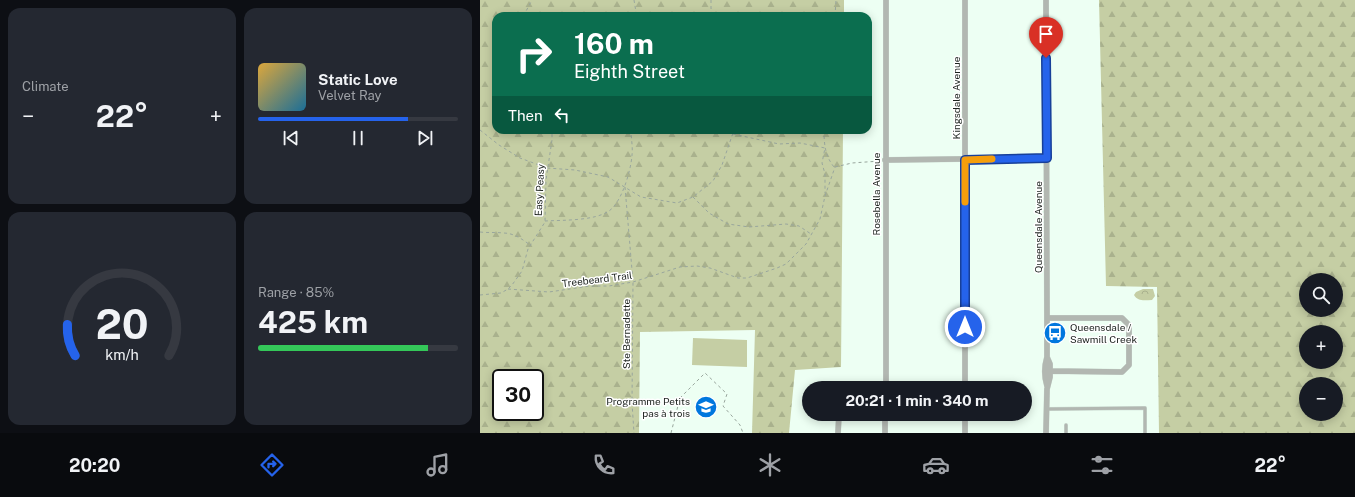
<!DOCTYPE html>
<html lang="en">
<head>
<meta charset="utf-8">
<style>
  :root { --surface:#171b24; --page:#242831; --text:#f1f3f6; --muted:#9ea1a6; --line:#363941; --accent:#2563eb }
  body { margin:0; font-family:"Public Sans",sans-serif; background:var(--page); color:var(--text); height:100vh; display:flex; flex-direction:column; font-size:15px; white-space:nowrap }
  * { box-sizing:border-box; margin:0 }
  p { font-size:13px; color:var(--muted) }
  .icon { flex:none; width:22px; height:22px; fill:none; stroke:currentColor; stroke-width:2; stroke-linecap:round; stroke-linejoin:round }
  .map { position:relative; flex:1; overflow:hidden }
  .side { display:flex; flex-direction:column; gap:8px; padding:8px; background:#0d0f14; width:480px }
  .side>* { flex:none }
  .top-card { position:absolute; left:12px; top:12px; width:380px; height:122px; border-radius:12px; box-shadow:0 2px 10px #0003; background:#0b6e4f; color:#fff; overflow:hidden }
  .buttons { position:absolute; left:819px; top:273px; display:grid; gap:8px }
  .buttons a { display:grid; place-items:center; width:44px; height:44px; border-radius:50%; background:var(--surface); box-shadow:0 2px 10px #0003; font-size:20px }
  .speed { position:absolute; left:12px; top:369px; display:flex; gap:8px; font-size:20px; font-weight:700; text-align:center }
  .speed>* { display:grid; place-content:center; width:52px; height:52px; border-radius:50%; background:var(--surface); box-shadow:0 2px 10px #0003; line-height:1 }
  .speed .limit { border:2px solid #111; border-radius:6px; background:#fff; color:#111 }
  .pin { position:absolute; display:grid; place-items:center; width:34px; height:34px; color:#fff; margin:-41px -17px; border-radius:50% 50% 50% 0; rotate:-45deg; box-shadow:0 0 4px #0007 }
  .pin .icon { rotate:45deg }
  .me { position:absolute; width:44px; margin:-22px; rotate:0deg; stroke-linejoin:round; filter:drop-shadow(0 0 3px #0008) }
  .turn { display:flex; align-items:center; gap:14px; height:84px; padding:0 16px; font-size:18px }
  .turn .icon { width:52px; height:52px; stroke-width:2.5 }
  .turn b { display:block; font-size:28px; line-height:34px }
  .then { display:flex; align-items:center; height:38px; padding:0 16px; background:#0003; gap:8px; font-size:15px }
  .big { font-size:30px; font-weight:700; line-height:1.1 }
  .side .tile { flex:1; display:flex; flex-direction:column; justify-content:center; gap:6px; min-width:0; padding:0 14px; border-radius:12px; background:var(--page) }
  .side .dial { align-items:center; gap:0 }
  .dial svg { height:104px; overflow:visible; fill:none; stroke:var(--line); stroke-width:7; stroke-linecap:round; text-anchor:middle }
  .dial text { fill:var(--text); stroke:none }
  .song { display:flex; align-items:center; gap:12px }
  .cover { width:48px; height:48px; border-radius:6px; background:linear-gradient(135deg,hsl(40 70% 55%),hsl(200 70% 35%)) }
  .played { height:4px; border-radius:2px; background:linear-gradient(90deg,var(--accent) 75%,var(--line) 75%) }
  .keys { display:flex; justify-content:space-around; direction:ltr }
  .heat { display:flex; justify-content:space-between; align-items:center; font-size:22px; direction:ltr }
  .charge { height:6px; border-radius:3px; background:linear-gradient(90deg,#34c759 85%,var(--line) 0) }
  .side .tiles { flex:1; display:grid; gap:8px; grid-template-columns:repeat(2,1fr) }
  .trip { position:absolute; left:322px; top:381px; width:230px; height:40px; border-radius:20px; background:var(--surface); box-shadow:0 2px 10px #0003; font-weight:700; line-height:40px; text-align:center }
  .dock { display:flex; height:64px; justify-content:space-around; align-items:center; background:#090b0e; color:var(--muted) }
  .dock .icon { width:28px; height:28px }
  .dock .selected { color:var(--accent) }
  .dock b { font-size:18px; color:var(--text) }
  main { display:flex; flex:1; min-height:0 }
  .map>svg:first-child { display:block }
  .forest { fill:url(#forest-firs); fill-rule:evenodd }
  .park { fill:url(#park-crowns) }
  .pitch { fill:#c5cea4 }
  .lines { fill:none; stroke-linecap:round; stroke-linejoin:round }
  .service-casing { stroke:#cbdbd1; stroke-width:4 }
  .minor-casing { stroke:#cbdbd1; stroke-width:6 }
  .path { stroke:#99a69d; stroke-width:1; stroke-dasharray:3 3; stroke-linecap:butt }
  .service { stroke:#b2b7b1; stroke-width:3 }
  .minor { stroke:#b2b7b1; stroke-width:5.5 }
  .route-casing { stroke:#184099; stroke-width:10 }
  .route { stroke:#2563eb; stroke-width:7 }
  .slow { stroke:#f59e0b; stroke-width:7 }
  .labels { text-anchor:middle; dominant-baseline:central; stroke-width:3; stroke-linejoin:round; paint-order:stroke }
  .street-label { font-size:10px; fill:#1b211d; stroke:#fff }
  .poi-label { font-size:10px; fill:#1b211d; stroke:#fff; text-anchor:start }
</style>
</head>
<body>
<main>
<section class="side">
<div class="tiles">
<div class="tile"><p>Climate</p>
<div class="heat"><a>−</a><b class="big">22°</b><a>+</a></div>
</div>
<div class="tile">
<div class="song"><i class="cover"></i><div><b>Static Love</b><p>Velvet Ray</p></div></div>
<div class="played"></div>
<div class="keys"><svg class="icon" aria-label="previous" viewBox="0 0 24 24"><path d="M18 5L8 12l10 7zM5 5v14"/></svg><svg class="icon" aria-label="pause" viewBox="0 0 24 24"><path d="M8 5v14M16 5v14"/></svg><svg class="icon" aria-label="next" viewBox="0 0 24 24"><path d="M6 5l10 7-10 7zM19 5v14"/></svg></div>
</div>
<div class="tile dial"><svg viewBox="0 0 100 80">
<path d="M14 69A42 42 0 1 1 86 69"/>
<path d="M14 69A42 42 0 0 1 8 45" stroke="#2563eb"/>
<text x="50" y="56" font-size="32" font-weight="700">20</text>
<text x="50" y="72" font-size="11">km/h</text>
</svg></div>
<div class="tile"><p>Range · 85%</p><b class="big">425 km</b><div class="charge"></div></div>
</div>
</section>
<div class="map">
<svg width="875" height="433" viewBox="0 0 875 433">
  <defs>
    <pattern id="forest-firs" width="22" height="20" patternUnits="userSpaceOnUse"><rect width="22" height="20" fill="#c5cea4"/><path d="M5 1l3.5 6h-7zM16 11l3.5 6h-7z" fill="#a9b18d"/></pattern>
    <pattern id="park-crowns" width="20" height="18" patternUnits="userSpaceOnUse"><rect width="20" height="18" fill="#c5cea4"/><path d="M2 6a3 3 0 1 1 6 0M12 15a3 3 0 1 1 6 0" fill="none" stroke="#a9b18d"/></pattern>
  </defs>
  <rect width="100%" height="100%" fill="#edfff3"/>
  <path class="forest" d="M0,0H364V16H16V130H363L361,367L315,370L309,433H272L275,330L160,332L159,433H0ZM21,378H55V412H21Z
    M619,0H875V433H679L677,287L626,286ZM826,280H856V310H826ZM826,332H856V362H826ZM826,384H856V414H826Z"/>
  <path class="park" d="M663,289H673L675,296L672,300C665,300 658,302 654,295L656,292Z"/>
  <path class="pitch" d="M213,338L267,340V367L212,365Z"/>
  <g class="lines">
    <g class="service-casing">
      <path id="service" d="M567,409L665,408V433
        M586,433V425"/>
    </g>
    <g class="minor-casing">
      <path id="minor" d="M406,0V388
        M566,0L567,318V357L570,364V377L567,389L566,433
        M405,160L567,158
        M567,318H642L649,325V365L642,372L570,371
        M567,386C564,376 564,367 567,357
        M485,388V0
        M358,433L359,414
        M405,433V414
        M485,433V414"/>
    </g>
    <path class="path" d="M154,0L156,12L155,16
      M231,0V8L232,16
      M44,16L45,13L52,0
      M355,16L356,0
      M0,130L19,145L40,158L67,168L95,170L128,177L161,197L197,203L213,197L233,181L242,165L254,130
      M344,130C344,144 345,156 354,167
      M253,134L299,144L320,143L345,148L342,163L345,174V193
      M355,167L372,163L400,161
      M145,187L153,282L152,403L154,433
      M213,197L229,213L248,224L269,227L306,224L319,226L331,234
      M65,221C83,220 114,221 129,211C142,202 151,170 152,155C153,147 151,138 151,130
      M0,232C8,233 15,232 23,233C34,233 42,239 50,245
      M28,289L69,292L110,286H129L153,282L200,267L217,266L230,268L258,278H267L297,268L306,264L326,244L340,219L345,196L355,167
      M0,295L21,293L28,289L32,285L42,271L48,249L65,222L66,180L72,140V130
      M191,433L200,398L225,373L247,394L243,406L260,425L263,433"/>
    <use href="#service" class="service"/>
    <use href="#minor" class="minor"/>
  </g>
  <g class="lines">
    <g class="route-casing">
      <path id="route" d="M485,327V160L567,158L566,58"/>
    </g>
    <use href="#route" class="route"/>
    <path class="slow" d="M485,202V160L512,159"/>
  </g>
  <defs>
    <g id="bus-disc" transform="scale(1.15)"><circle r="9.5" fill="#0077de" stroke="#fff"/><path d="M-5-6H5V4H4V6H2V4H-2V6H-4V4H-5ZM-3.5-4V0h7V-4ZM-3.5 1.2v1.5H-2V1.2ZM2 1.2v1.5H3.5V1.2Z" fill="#fff"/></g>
    <g id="school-disc" transform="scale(1.15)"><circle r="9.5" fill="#0077de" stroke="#fff"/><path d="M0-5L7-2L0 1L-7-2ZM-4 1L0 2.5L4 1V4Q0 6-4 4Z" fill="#fff"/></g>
  </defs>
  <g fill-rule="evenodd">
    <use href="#bus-disc" x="575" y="333"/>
    <use href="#school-disc" x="226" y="407"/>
  </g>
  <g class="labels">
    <g class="street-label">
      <text transform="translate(476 98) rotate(-90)">Kingsdale Avenue</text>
      <text transform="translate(59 190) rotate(-87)">Easy Peasy</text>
      <text transform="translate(396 194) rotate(-90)">Rosebella Avenue</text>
      <text transform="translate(558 227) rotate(-90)">Queensdale Avenue</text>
      <text transform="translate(117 279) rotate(-7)">Treebeard Trail</text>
      <text transform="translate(146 334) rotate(-90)">Ste Bernadette</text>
    </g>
    <g class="poi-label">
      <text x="590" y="327">Queensdale /<tspan x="590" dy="12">Sawmill Creek</tspan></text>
      <text x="210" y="401" text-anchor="end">Programme Petits<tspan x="210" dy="12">pas à trois</tspan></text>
    </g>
  </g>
</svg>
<div class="buttons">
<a><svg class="icon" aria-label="search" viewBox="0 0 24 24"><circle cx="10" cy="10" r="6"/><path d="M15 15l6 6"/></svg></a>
<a>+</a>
<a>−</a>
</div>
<div class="speed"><div class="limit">30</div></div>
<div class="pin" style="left:566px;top:58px;background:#d93025"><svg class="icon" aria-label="arrive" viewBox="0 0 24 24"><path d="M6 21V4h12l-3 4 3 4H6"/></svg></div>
<svg class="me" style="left:485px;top:327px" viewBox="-20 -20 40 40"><circle r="17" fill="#2563eb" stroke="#fff" stroke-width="3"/><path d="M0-11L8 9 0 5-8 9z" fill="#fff"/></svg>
<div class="trip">20:21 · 1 min · 340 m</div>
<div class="top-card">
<div class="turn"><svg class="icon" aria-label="right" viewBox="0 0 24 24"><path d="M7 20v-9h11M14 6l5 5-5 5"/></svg><div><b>160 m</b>Eighth Street</div></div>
<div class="then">Then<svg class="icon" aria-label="left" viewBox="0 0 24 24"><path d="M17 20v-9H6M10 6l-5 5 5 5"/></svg></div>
</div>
</div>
</main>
<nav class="dock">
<b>20:20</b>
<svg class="icon selected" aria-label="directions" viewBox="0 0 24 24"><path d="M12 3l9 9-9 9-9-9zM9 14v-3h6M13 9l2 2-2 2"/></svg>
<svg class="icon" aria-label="music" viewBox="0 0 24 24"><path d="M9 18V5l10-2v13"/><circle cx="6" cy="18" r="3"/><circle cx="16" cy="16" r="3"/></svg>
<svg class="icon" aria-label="phone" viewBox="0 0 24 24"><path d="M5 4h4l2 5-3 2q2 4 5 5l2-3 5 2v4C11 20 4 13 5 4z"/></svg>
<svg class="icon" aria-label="climate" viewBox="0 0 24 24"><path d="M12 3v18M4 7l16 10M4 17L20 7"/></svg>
<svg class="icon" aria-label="car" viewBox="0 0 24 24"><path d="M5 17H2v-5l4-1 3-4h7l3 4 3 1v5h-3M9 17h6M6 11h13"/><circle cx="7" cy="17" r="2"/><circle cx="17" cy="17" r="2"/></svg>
<svg class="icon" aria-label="filters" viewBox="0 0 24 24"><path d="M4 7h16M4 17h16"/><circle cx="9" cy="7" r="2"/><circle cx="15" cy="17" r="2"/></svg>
<b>22°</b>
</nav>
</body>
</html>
